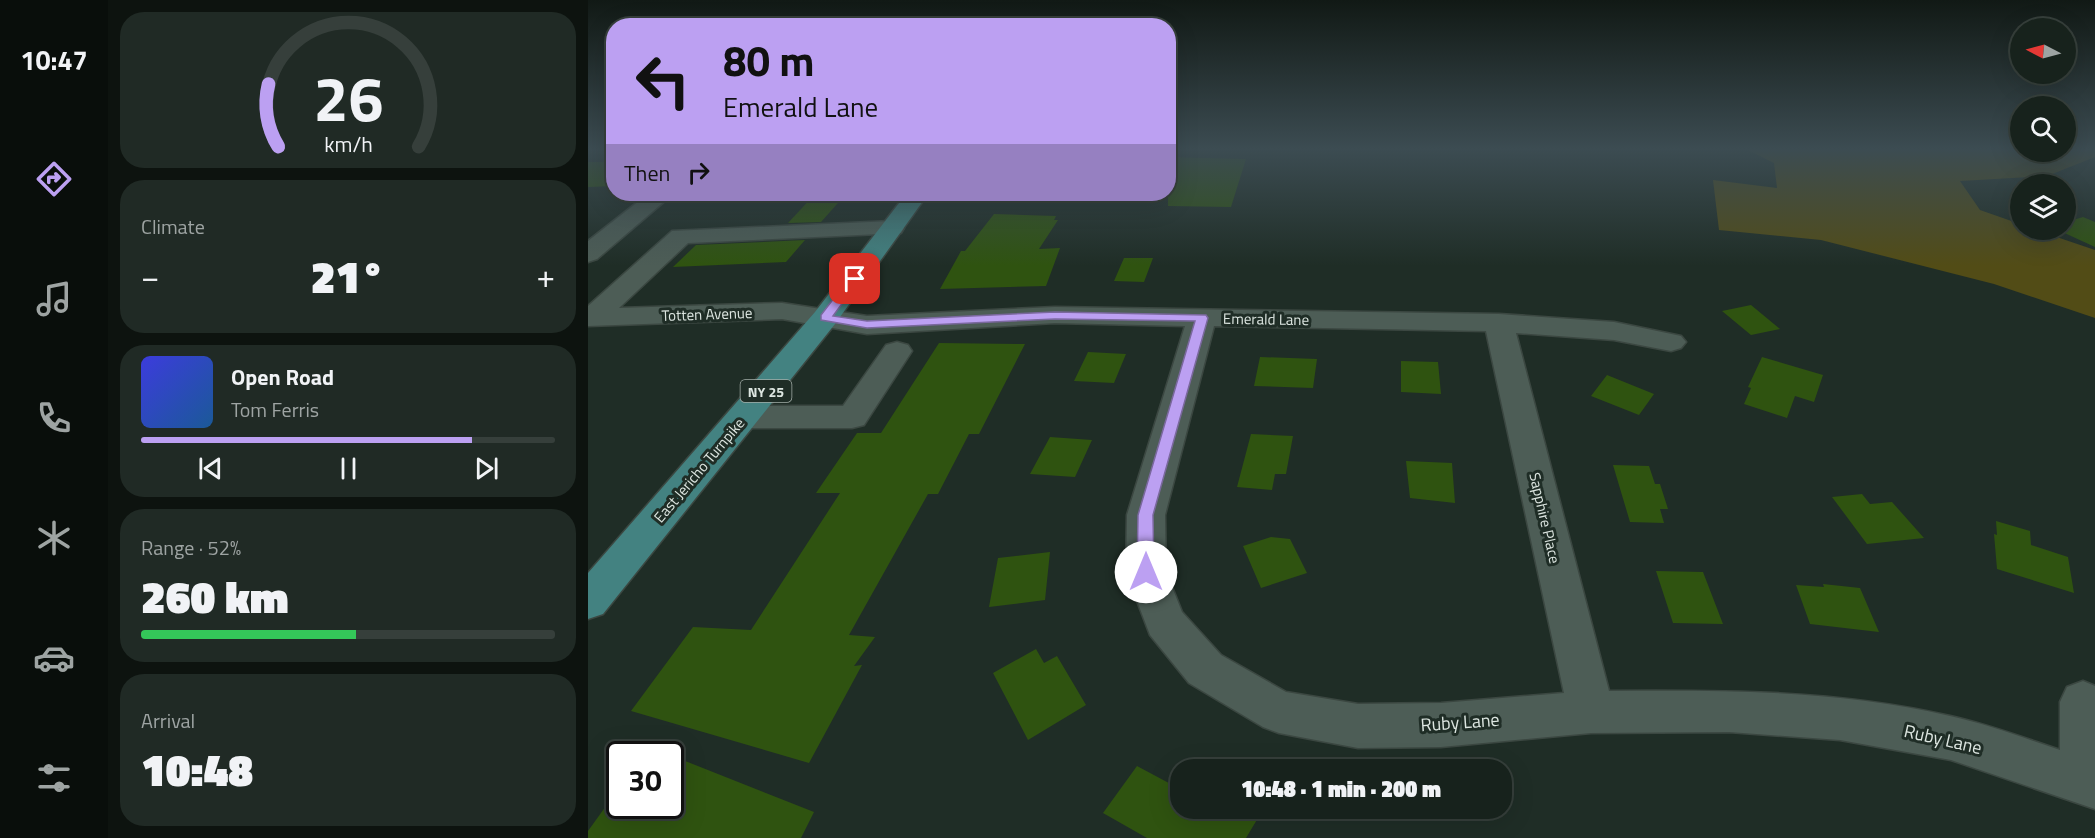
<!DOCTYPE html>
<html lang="en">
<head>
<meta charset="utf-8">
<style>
  :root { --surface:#17221c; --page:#202a25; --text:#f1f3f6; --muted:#9ea4a3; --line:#363f3b; --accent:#bca0f2 }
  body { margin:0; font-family:"Titillium Web",sans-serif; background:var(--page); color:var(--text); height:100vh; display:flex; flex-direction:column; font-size:22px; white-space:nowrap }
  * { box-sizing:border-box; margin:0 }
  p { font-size:20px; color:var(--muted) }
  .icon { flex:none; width:33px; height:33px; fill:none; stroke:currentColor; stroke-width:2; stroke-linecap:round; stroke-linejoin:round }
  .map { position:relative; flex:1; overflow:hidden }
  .side { display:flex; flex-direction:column; gap:12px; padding:12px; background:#0d130f; width:480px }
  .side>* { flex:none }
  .hud { position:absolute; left:18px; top:18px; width:570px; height:183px; border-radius:24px; box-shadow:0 6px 24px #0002,0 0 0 2px var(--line); background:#bca0f2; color:#111; overflow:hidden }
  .needle { width:39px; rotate:276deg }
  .controls { position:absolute; left:1422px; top:18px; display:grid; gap:12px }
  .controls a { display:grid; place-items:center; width:66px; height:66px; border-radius:50%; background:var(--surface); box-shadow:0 6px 24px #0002,0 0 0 2px var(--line); font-size:30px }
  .speed { position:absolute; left:18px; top:741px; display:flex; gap:12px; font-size:30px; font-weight:700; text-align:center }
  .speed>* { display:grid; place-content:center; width:78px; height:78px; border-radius:50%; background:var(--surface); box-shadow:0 6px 24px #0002,0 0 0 2px var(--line); line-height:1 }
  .speed .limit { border:3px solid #111; border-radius:9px; background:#fff; color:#111 }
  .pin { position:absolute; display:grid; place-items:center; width:51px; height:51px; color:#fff; margin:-26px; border-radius:12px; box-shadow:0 3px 9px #0006 }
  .me { position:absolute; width:66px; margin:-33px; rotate:0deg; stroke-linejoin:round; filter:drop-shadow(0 0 4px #0008) }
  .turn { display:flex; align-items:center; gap:21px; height:126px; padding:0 18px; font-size:27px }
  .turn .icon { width:78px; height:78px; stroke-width:2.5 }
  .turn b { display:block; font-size:42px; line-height:51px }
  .then { display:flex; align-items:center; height:57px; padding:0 18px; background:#0003; gap:12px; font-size:22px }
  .big { font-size:45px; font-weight:800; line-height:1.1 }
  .side .widget { flex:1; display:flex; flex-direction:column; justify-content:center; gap:9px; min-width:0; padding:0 21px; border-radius:24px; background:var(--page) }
  .side .dial { align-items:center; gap:0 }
  .dial svg { height:156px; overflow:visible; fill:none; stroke:var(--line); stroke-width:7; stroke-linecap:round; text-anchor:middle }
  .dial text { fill:var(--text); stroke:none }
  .song { display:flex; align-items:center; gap:18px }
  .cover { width:72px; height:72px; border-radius:9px; background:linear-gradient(135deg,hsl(240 70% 55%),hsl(210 70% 35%)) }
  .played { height:6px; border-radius:3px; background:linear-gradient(90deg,var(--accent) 80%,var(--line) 80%) }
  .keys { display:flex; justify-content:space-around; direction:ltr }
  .heat { display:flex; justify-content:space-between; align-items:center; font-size:33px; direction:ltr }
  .charge { height:9px; border-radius:4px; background:linear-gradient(90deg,#34c759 52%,var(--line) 0) }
  .trip { position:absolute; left:582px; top:759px; width:342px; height:60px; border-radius:24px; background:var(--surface); box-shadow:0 6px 24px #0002,0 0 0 2px var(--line); font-weight:800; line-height:60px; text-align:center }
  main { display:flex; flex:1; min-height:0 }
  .menu { display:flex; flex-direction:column; width:108px; justify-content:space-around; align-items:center; background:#090e0b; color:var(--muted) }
  .menu .icon { width:42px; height:42px }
  .menu .current { color:var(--accent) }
  .menu b { font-size:27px; color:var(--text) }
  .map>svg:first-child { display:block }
  .green { fill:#524c16 }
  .building { fill:#2f5310 }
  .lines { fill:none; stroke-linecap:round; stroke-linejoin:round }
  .minor-casing { stroke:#3b4741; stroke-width:3 }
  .major-casing { stroke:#3b4741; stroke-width:3 }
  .minor { fill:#4d5d56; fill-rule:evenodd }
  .major { fill:#438281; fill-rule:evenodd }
  .route { fill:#bca0f2; stroke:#7a689d; stroke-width:1.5 }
  .labels { text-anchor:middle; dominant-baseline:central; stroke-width:6; stroke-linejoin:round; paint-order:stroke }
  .shield { fill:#1f2d26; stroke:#a4aea9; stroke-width:1.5 }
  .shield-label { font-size:14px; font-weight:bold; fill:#dde6e1 }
  .street-label { font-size:15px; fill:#dde6e1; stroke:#1f2d26 }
  .near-street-label { font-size:18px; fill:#dde6e1; stroke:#1f2d26 }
</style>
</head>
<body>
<main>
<nav class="menu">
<b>10:47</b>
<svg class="icon current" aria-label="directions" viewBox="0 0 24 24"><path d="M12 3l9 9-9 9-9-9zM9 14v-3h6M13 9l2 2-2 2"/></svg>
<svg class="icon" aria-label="music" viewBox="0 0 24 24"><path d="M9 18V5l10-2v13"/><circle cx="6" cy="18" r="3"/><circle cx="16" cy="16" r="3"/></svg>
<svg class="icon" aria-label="phone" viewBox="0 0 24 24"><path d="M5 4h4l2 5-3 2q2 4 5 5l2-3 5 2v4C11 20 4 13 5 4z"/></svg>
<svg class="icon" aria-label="climate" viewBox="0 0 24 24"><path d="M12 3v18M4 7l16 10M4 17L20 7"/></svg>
<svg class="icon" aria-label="car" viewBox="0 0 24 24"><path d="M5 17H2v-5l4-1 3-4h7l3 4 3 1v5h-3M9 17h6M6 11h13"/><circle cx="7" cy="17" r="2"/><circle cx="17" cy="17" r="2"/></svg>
<svg class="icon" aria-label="filters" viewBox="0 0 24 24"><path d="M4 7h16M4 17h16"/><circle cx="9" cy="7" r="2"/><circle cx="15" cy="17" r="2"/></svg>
</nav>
<section class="side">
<div class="widget dial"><svg viewBox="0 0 100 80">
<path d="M14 69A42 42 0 1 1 86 69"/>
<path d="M14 69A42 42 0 0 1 9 37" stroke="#bca0f2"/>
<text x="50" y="56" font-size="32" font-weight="700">26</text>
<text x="50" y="72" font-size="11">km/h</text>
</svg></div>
<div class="widget"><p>Climate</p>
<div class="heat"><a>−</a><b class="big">21°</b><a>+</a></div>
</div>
<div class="widget">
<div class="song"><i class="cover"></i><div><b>Open Road</b><p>Tom Ferris</p></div></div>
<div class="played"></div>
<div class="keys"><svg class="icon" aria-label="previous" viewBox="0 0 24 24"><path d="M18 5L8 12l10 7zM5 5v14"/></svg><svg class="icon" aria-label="pause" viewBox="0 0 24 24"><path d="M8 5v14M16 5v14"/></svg><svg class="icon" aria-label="next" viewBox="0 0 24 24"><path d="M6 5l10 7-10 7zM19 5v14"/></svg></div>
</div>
<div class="widget"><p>Range · 52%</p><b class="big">260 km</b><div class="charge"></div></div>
<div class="widget"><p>Arrival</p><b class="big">10:48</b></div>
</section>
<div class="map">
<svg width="1507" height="838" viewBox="0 0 1507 838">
  <rect width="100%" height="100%" fill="#1f2d26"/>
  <path class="green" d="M1158,149H1432V152L1507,149V157L1459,176L1372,181L1392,210L1432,224V230H1448L1507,250V318L1406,284L1233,240L1131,230L1125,180L1189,188L1186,163Z"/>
  <path class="building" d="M580,157L658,159L643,207L580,206Z
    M0,162H26V186L0,187Z
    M227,194H258L233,222L200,223Z
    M406,214L468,216L466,220H470L451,249L472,248L458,286L352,289L373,251H377Z
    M1495,217L1507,222V247L1470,230H1478V222Z
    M217,240L198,262L85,267L108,245Z
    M536,258H565L556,282L526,281Z
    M1163,305L1192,329L1163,335L1134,311Z
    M351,343L437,344L391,434H381L350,494H340L261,635L287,637L266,666L274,665L221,763L43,711L105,627L163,630L252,493H228L269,433H293Z
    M500,352L538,354L526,383L486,381Z
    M672,357L729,359L725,388L666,386Z
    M1174,357L1235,375L1226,402L1207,396L1199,418L1156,404L1163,388L1160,387Z
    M813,361L850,362L853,394L813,392Z
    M1019,375L1066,394L1051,415L1003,396Z
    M663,434L705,436L698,474H687L684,490L649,487Z
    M462,437L504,440L487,477L442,474Z
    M818,461L864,463L867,503L822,498Z
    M1025,465L1061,466L1067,484H1072L1080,509H1072L1076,523L1042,522Z
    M1274,494L1282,504L1304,502L1336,538L1279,544L1244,497Z
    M1408,521L1442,531L1443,545L1480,557L1486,593L1409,569L1406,534L1409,535Z
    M683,537L702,539L719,573L673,588L655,546Z
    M462,552L457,600L401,607L410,558Z
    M1068,571L1115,572L1135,624L1085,623Z
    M1235,584L1272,588L1291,632L1222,624L1208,585L1236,587Z
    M448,649L456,663L469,656L498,705L440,740L405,673Z
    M82,755L226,812L213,838H0V831L18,806H82Z
    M549,766L592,789V808H676L658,838H559L515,813Z"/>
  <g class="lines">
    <g class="minor-casing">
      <path id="minor" d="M60,194H85L9,259L0,262V241Z
        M304,221L313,223L316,228L313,233L100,243L31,308L194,303L279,316L467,307L911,314L1026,322L1093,336L1098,342L1093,348L1083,351L1026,340L928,333L1021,691C1135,690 1250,690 1362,716C1399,724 1436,738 1472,750V702L1479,687L1495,681L1507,686V809L1363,760L1252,740L1141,732L1003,733L853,747L770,748L691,733L675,727L601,683L562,635L538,572L539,515L597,326L467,323L279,334L194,319L0,326V306L84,231ZM626,326L898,331L976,693L853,703L770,704L698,692L633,655L594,612L578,572L577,515Z
        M309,342L320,345L324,351L276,425L264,428H155L143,425L139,417L143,409L155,406H255L298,345Z"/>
    </g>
    <g class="major-casing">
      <path id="major" d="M318,194H340L247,324L15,614L0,619V573L227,312Z"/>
    </g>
    <use href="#minor" class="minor"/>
    <use href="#major" class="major"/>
  </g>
  <linearGradient id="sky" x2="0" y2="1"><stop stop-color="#111915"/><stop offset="0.56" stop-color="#3c4c52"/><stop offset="1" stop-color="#3c4c52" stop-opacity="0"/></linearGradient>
  <rect width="1507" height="266" fill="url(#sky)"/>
  <path class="route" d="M267,275L272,279L245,316L279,321L467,312L618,315L620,318L565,515L566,572L564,577H552L549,572L550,515L607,321L467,319L279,328L233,320V315L263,276Z"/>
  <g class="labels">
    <rect class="shield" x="152.5" y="380" width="51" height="22" rx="4.5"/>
    <g class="shield-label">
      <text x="178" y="391">NY 25</text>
    </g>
    <g class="street-label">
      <text transform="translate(119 314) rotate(-2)">Totten Avenue</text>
      <text transform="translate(678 319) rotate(1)">Emerald Lane</text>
      <text transform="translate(111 470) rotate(-50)">East Jericho Turnpike</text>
      <text transform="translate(957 518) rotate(77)">Sapphire Place</text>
    </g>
    <g class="near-street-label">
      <text transform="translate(872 722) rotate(-4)">Ruby Lane</text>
      <text transform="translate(1355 739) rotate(13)">Ruby Lane</text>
    </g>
  </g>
</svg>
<div class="controls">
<a><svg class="needle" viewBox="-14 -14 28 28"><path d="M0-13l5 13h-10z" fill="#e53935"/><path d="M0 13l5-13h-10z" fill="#9ea4a3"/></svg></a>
<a><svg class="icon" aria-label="search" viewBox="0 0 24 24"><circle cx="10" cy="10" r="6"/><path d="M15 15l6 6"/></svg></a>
<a><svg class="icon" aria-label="layers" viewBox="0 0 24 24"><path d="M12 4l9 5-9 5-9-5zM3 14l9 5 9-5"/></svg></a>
</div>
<div class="speed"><div class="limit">30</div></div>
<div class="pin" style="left:267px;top:279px;background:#d93025"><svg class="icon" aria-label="arrive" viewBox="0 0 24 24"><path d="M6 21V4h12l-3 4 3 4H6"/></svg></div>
<svg class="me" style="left:558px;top:572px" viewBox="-20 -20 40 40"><circle r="19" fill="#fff"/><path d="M0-13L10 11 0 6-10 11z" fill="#bca0f2"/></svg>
<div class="trip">10:48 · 1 min · 200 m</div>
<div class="hud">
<div class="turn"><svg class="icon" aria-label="left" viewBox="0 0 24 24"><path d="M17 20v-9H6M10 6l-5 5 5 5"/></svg><div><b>80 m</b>Emerald Lane</div></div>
<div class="then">Then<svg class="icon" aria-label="right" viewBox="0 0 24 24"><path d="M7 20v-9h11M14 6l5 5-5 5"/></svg></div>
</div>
</div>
</main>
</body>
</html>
